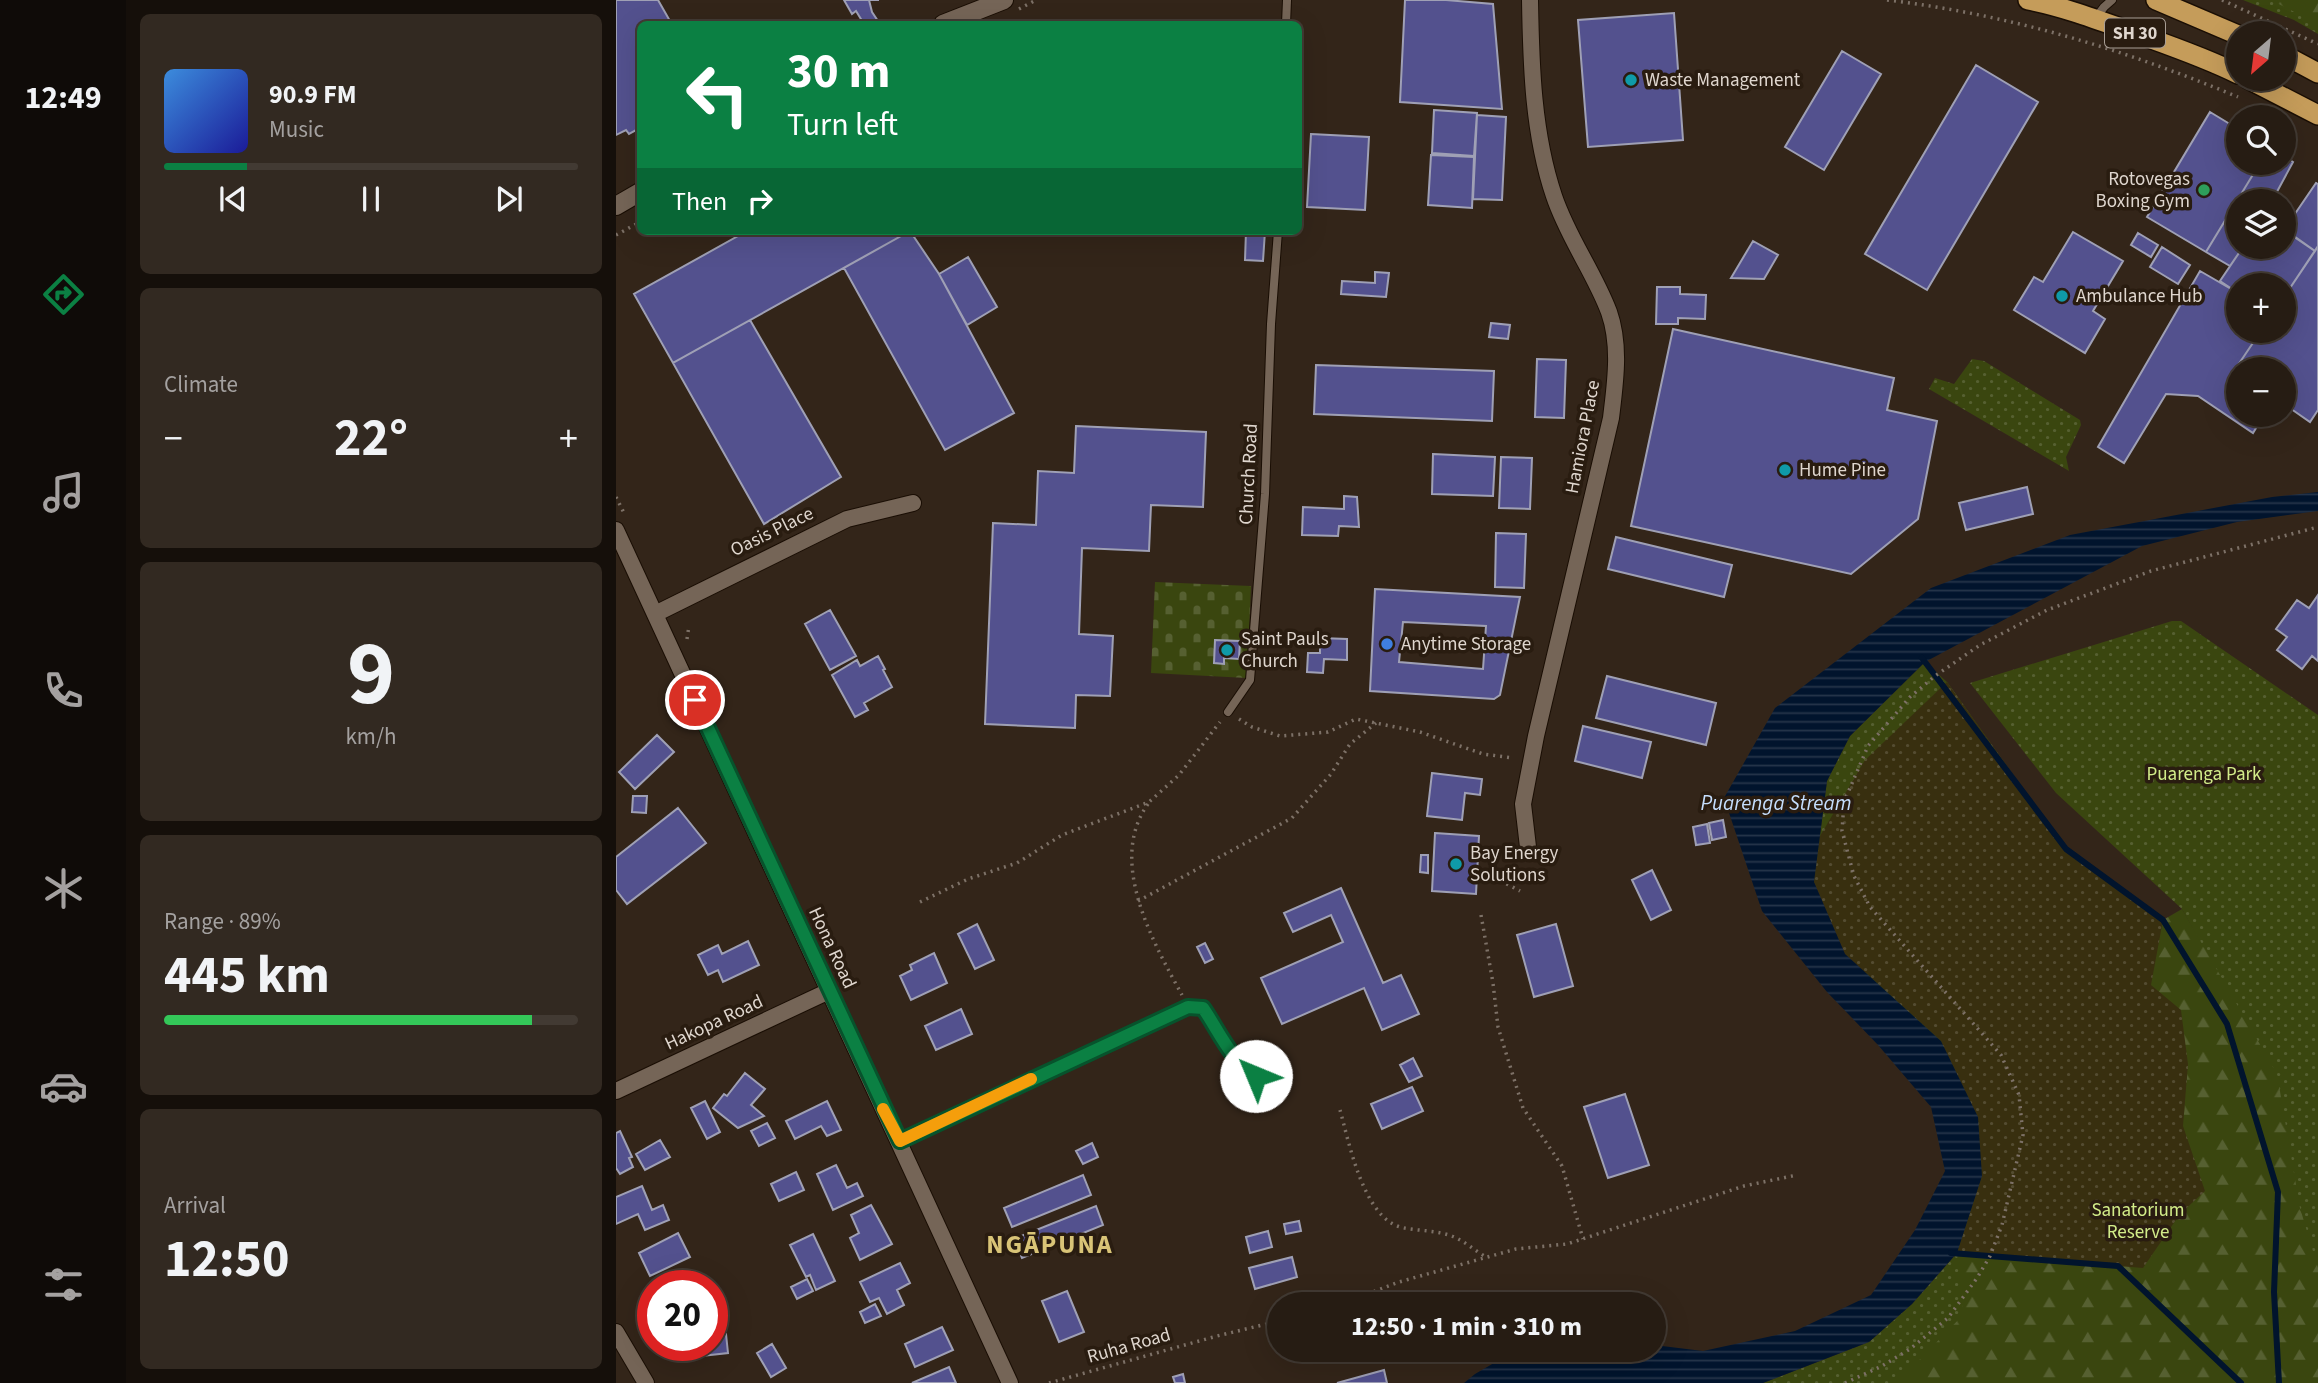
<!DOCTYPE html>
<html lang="en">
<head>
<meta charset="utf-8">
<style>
  :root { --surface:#261c13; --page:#322921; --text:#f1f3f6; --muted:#a4a1a0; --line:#423a33; --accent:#0b8043 }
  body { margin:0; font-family:"Source Sans 3",sans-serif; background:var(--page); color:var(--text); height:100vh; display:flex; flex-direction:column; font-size:26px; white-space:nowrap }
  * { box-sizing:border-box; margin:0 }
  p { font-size:23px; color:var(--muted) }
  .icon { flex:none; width:38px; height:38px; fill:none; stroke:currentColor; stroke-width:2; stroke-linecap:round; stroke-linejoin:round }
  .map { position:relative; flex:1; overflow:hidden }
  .details { display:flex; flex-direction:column; gap:14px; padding:14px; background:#150f0a; width:490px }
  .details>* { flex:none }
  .guide { position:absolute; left:21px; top:21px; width:665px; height:214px; border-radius:10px; box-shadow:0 7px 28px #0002,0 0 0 2px var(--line); background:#0b8043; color:#fff; overflow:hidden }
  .needle { width:46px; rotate:208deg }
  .fabs { position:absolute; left:1610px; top:21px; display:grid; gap:14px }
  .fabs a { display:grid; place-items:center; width:70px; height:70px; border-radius:50%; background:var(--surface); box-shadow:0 7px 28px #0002,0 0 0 2px var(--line); font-size:35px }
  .speed { position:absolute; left:21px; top:1270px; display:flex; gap:14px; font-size:35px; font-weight:700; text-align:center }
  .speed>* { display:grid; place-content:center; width:91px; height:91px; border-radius:50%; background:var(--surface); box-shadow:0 7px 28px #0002,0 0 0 2px var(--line); line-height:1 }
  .speed .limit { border:10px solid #d22; background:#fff; color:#111 }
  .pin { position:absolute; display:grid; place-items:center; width:60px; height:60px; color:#fff; margin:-30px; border:4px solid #fff; border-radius:50%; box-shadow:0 2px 7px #0007 }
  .me { position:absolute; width:77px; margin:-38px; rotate:315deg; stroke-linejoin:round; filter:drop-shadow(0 0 5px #0008) }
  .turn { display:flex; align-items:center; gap:24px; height:147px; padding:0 35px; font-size:32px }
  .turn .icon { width:91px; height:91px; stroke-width:2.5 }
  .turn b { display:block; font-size:49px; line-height:60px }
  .then { display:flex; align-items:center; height:66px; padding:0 35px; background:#0003; gap:14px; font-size:26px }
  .big { font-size:52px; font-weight:700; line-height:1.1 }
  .details .tile { flex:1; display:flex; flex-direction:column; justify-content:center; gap:10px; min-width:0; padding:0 24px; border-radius:10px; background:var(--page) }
  .details .dial { align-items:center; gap:0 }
  .dial b { font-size:91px; line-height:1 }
  .song { display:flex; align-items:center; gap:21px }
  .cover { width:84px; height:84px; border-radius:10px; background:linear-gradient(135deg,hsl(210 70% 55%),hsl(240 70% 35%)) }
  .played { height:7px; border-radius:4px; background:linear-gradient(90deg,var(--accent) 20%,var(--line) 20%) }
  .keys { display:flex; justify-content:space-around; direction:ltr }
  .heat { display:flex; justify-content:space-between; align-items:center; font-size:38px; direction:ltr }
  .charge { height:10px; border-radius:5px; background:linear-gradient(90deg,#34c759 89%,var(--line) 0) }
  .trip { position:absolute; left:651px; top:1292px; width:399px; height:70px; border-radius:35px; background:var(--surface); box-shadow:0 7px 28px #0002,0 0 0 2px var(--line); font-weight:700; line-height:70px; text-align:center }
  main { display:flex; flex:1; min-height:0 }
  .tabs { display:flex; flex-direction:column; width:126px; justify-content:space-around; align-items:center; background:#0f0b08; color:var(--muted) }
  .tabs .icon { width:49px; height:49px }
  .tabs .selected { color:var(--accent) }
  .tabs b { font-size:32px; color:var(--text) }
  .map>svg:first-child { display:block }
  .grass { fill:url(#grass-dots) }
  .forest { fill:url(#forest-firs) }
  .sand { fill:url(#sand-dots) }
  .cemetery { fill:url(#cemetery-stones) }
  .water { fill:url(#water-rules) }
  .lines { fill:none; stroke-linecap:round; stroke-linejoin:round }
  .stream { stroke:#01142d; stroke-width:6 }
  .building { fill:#53518e; stroke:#9fa0b5; stroke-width:2; fill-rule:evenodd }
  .service-casing { stroke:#1a0e04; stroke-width:10 }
  .minor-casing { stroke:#1a0e04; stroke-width:18 }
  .tertiary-casing { stroke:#1a0e04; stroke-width:20 }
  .trunk-casing { stroke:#1a0e04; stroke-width:22 }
  .path { stroke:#7d7167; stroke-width:3.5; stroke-dasharray:2 5; stroke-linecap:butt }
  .service { stroke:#756557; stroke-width:8 }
  .minor { stroke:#756557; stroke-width:16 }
  .tertiary { stroke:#756557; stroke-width:18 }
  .trunk { stroke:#c59c5a; stroke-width:19 }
  .route-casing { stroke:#07532c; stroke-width:18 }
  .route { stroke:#0b8043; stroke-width:12 }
  .slow { stroke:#f59e0b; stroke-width:12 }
  .culture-dot { fill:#0f9aa8; stroke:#291c10; stroke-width:2.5 }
  .leisure-dot { fill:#2e9e5b; stroke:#291c10; stroke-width:2.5 }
  .shop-dot { fill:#3f7fe0; stroke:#291c10; stroke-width:2.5 }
  .labels { text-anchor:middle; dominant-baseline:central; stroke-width:7; stroke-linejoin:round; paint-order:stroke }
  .shield { fill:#291c10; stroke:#a89e95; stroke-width:2 }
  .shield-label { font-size:18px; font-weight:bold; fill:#dfd6ce }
  .poi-label { font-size:19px; fill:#dfd6ce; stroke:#291c10; text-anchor:start }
  .street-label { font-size:19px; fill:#dfd6ce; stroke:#291c10 }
  .park-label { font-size:19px; fill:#d2ec89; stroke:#291c10 }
  .water-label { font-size:21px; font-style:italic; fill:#c5defd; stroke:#291c10 }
  .district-label { font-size:26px; font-weight:bold; letter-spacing:2px; fill:#d9c477; stroke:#291c10 }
</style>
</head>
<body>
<main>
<nav class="tabs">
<b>12:49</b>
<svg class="icon selected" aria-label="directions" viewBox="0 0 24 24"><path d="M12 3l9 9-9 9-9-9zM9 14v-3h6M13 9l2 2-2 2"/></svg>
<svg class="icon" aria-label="music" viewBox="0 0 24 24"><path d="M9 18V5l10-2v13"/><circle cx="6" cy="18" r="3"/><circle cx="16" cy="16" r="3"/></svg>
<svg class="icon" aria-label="phone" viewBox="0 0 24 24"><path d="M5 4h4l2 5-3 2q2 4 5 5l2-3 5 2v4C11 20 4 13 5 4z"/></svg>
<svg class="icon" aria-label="climate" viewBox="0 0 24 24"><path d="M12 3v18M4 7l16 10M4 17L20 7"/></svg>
<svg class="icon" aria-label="car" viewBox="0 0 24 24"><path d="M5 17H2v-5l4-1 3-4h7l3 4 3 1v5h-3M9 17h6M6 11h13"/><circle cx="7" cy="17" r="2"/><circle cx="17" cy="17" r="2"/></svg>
<svg class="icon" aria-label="filters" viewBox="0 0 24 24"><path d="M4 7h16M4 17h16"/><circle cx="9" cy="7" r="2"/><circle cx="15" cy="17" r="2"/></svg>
</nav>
<section class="details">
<div class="tile">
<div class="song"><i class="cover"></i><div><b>90.9 FM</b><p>Music</p></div></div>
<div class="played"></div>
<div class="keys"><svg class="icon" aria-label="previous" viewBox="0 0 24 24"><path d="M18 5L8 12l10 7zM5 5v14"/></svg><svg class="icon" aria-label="pause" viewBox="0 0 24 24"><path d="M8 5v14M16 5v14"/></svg><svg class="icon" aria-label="next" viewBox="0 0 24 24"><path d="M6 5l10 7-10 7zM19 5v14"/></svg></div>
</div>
<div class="tile"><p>Climate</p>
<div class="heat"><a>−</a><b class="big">22°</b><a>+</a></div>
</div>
<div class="tile dial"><b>9</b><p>km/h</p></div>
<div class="tile"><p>Range · 89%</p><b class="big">445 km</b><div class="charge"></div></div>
<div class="tile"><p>Arrival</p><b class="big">12:50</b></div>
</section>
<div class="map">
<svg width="1702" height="1383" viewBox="0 0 1702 1383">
  <defs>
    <pattern id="grass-dots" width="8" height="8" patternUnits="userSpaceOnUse" patternTransform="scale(1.75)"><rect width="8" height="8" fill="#3a460f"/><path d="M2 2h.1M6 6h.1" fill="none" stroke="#566031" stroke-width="1.8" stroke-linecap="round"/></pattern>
    <pattern id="forest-firs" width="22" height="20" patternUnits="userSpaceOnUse" patternTransform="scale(1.75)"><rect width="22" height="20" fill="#3a460f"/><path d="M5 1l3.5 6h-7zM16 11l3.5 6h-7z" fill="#566031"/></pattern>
    <pattern id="sand-dots" width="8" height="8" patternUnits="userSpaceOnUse" patternTransform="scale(1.75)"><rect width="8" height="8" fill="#382f0f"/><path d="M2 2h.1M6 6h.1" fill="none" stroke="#544c31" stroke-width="1.8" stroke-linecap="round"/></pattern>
    <pattern id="cemetery-stones" width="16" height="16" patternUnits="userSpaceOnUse" patternTransform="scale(1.75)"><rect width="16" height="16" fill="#3a460f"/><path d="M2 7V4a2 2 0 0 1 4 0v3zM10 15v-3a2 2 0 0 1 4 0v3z" fill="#566031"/></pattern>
    <pattern id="water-rules" width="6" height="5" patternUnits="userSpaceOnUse" patternTransform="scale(1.75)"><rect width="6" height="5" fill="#01142d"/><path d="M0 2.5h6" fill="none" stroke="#26354a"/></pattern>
  </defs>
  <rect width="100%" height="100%" fill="#332519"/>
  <path class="grass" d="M1627,0H1702V34L1678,20Z
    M1356,359L1368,361L1464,420L1465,425L1450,457L1453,471L1313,389L1319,378L1338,384Z
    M1556,621H1565L1702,715V1383H1147L1253,1342L1296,1304L1341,1253L1366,1176L1198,882L1211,781L1234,736L1309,662L1331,682L1450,849L1547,920L1582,938L1566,909L1440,793L1354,683Z"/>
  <path class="forest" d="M1655,0H1702V24Z
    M1331,682L1450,849L1547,920L1566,909L1661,1074L1684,1208L1702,1268V1383H1281L1347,1315L1341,1253L1502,1266L1589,1191L1567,1126L1572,1064L1204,836L1249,760Z"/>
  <path class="sand" d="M1331,682L1450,849L1547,920L1535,985L1565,1010L1572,1064L1567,1126L1589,1191L1564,1214L1527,1268L1341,1253L1366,1176L1325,1041L1229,954L1198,882L1204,836L1249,760Z"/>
  <path class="cemetery" d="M539,582L635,586L631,678L535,673Z"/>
  <path class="water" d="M1702,492V511L1621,522L1526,546L1309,662L1234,736L1211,781L1198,882L1229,954L1325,1041L1362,1117L1366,1176L1341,1253L1296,1304L1253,1342L1147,1383H848L859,1374L902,1349H1038V1345L1087,1351L1179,1331L1255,1295L1299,1230L1329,1171L1315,1107L1262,1045L1211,992L1146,911L1108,798L1159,708L1315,588L1454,535L1656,497Z"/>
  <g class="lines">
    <path class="stream" d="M1306,658L1450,849L1547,920L1611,1024L1662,1192L1658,1292L1663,1383
      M1335,1253L1502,1266L1625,1383"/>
  </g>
  <path class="building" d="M0,0H42L54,21L47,24H24V128L13,134L10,130L0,135Z
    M228,0H263H253L256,12L264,24H248L240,11L236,14Z
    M789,0H830L877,4L886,109L784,102Z
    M1058,13L1067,140L972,147L962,20Z
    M494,20L576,24H494Z
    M1226,51L1265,74L1208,170L1169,147Z
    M1360,65L1422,102L1311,290L1249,254Z
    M818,110L861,113L858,156L816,153Z
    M1594,112L1622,129V163H1644L1590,252L1531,217Z
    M861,115L890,117L886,200L857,199Z
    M695,134L753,137L749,210L691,207Z
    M815,155L858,157L856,208L812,205Z
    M1668,156L1677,162L1656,201H1622V247H1627L1614,266L1590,252L1644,163H1668Z
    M1700,183L1702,184V246L1699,251L1668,230Z
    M1668,229L1699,251L1668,297V285H1622V293L1604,281L1627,247H1668Z
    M131,231H294L57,363L18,294Z
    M294,231L323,274L398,413L329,450L228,268Z
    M630,231H649L647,261L629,260Z
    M1457,232L1507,261L1477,311L1489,319L1469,353L1398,310L1418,277L1427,282Z
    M1522,233L1542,245L1535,257L1515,245Z
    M1137,241L1162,255L1148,279L1115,278Z
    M1702,246V410L1694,422L1668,404V369H1622V374L1618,371L1645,331H1668V297Z
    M1546,247L1574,265L1562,284L1534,267Z
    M352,257L381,307L351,325L323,274Z
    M1584,271L1622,293V331H1645L1618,371L1622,374V415H1648L1637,433L1582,396L1550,394L1508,463L1482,447Z
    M759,272L773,273L770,297L725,294L726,281L759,283Z
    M1041,287H1064V294L1090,295L1089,319L1062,318V324H1040Z
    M134,320L225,477L148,524L57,363Z
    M875,323L894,325L892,339L873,337Z
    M1057,329L1278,378L1271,410L1321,421L1302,519L1235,574L1015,526Z
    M921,359L950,360L948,418L919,417Z
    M700,365L878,371L876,421L698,414Z
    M460,426L590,432L587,507L535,505L533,551L466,548L463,634L497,636L494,696L460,695L459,728L369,724L377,523L420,525L422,471L458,473Z
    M817,454L879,457L877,496L816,494Z
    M885,457L916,458L914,509L883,508Z
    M1411,487L1417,514L1350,530L1343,503Z
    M728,496L741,497L743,527L723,526L722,536L686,535L687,507L728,509Z
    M880,533L910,534L908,588L879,587Z
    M1000,537L1116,565L1108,597L992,569Z
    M759,589L904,597L884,695L878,699L754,691ZM787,622L870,626L867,669L783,662Z
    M1702,595V661L1696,656L1686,669L1661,650L1671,637L1660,629L1681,600L1693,608Z
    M214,610L240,656L214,670L189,624Z
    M704,638L731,639V660L708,659L707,673L691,672L692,653H704Z
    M599,640L624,641L623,659L608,658V664L598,663Z
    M262,656L269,669L267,670L276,687L248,703L252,710L239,717L216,675L241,660L244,666Z
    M991,676L1100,703L1090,745L980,718Z
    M967,726L1035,742L1026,778L959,761Z
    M41,735L58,752L19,789L3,772Z
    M816,773L866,779L864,795L849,793L846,820L811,816Z
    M17,796H31L30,813L16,812Z
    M62,808L90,843L11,904L0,890V857Z
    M1107,820L1110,837L1096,840L1093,823Z
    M1091,824L1094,843L1080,845L1077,827Z
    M819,833L863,836L860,894L816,891Z
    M805,855H812V873L804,872Z
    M1036,870L1055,910L1035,920L1016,880Z
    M725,888L767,983L785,975L803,1014L766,1030L748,988L666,1024L645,978L727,942L715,915L677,932L668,913Z
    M361,924L378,960L359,969L342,934Z
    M940,924L957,986L918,997L901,935Z
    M132,941L143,965L107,982L102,970L92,975L82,955L102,945L106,954Z
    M589,943L597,959L589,963L581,947Z
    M318,953L331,983L295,1000L284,976L296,970L294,965Z
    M345,1009L356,1034L320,1050L309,1026Z
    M797,1058L806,1076L793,1082L784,1065Z
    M129,1073L149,1089L135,1105L148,1116L122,1128L97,1108L108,1094L111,1096Z
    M796,1087L807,1111L766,1129L755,1104Z
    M1009,1094L1033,1165L992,1178L968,1107Z
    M89,1101L104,1132L91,1139L75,1108Z
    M211,1101L225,1130L211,1136L205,1126L179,1139L170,1121Z
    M151,1123L159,1138L143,1146L135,1131Z
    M4,1131L16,1157L13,1158L17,1167L4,1174L0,1168V1133Z
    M44,1140L54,1157L29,1170L20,1154Z
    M476,1143L482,1157L467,1164L460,1151Z
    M220,1165L231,1188L241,1183L247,1196L217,1210L201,1174Z
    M180,1172L188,1190L163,1201L155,1184Z
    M467,1175L475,1195L396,1227L388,1208Z
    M26,1186L36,1210L47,1205L53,1220L29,1230L22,1214L0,1224V1197Z
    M255,1205L276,1244L244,1260L234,1238L243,1233L235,1215Z
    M480,1206L487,1225L406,1258L398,1239Z
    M683,1221L685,1231L670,1234L668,1224Z
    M652,1231L656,1247L634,1253L630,1237Z
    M62,1233L74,1257L34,1276L23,1253Z
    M197,1234L219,1281L200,1290L194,1275L190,1277L174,1245Z
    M676,1257L681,1277L639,1289L633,1268Z
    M284,1263L294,1283L281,1290L288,1305L271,1314L263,1298L254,1302L244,1282Z
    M191,1279L197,1291L181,1299L175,1287Z
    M451,1291L468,1332L443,1342L426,1301Z
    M259,1304L265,1316L249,1323L244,1312Z
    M326,1327L337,1350L299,1367L289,1344Z
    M110,1334L112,1353L77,1357L76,1346H96V1335Z
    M156,1344L170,1368L155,1377L141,1353Z
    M333,1367L340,1383H296Z
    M768,1370L771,1383H721Z
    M567,1374L569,1383H559L557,1377Z"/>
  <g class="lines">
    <g class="service-casing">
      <path id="service" d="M1479,19L1488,7L1496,0
        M670,24L671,0
        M612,712L634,680L649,494L655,324L662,231
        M284,1141L572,1007L587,1008C603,1031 615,1060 640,1076"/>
    </g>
    <g class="minor-casing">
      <path id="minor" d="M0,530L394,1383
        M39,614L231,519L297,503
        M912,847L907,804L920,736L995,418C999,384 1005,346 993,312C978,272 952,238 938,196C917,134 915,65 914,0
        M0,1091L213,991
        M0,1332L30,1383"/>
    </g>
    <g class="tertiary-casing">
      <path id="tertiary" d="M327,24L388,0
        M0,206L24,192"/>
    </g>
    <g class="trunk-casing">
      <path id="trunk" d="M1412,0C1448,7 1482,20 1516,32C1552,45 1588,57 1622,74
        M1540,0L1622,35
        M1668,55L1702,73
        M1632,79L1702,115"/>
    </g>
    <path class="path" d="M1271,0C1395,15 1507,49 1622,97
      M1606,0L1702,44
      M403,9L420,0
      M0,235L24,222
      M0,497L9,515
      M71,639L73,626
      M623,719L636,727L664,736L712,732L740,719L804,732L867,754L897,758
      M532,804C491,861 537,942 566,995
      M876,869L887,882L904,891
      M522,901L676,818L715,774L734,744L760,723
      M304,902L352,879L401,863L446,835L533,802L563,775L604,722
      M865,915L877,983L882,1027L907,1108L946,1166L967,1239
      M211,941L235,985
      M724,1110C733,1142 747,1216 784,1227C800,1231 817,1230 833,1235C846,1239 858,1250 870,1257
      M725,1304L783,1282L900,1249L951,1244L1128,1186L1181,1175
      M433,1383L601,1336L663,1321
      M1229,1383L1266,1366L1294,1349L1332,1318L1361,1278L1374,1256L1386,1225L1407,1135L1403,1095L1385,1055L1254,907L1238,876L1226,831L1228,802L1252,746L1294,697L1319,676L1364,645L1431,610L1535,571L1702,527"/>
    <use href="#service" class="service"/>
    <use href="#minor" class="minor"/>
    <use href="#tertiary" class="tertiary"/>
    <use href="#trunk" class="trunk"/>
  </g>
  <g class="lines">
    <g class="route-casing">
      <path id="route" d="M79,700L284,1141L572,1007L587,1008C603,1031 615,1061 640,1076"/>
    </g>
    <use href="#route" class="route"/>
    <path class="slow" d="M267,1109L284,1141L415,1079"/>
  </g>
  <g class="culture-dot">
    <circle cx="1015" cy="80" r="7"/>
    <circle cx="1446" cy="296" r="7"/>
    <circle cx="1169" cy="470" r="7"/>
    <circle cx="611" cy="650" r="7"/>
    <circle cx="840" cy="864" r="7"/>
  </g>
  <circle class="leisure-dot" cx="1588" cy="190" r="7"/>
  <circle class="shop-dot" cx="771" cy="644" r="7"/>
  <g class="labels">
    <rect class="shield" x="1489" y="18.5" width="60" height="29" rx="5"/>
    <g class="shield-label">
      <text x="1519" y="33">SH 30</text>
    </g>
    <g class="poi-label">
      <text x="1029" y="80">Waste Management</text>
      <text x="1574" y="179" text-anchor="end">Rotovegas<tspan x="1574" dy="22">Boxing Gym</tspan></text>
      <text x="1460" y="296">Ambulance Hub</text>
      <text x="1183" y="470">Hume Pine</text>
      <text x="625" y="639">Saint Pauls<tspan x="625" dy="22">Church</tspan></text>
      <text x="785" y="644">Anytime Storage</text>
      <text x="854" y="853">Bay Energy<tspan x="854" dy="22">Solutions</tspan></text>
    </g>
    <g class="street-label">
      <text transform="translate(967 437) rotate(-79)">Hamiora Place</text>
      <text transform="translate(633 474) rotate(-87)">Church Road</text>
      <text transform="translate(156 532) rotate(-26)">Oasis Place</text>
      <text transform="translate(216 948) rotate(65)">Hona Road</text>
      <text transform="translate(98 1023) rotate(-25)">Hakopa Road</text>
      <text transform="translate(513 1346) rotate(-16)">Ruha Road</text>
    </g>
    <g class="park-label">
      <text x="1588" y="774">Puarenga Park</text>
      <text x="1522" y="1210">Sanatorium<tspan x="1522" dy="22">Reserve</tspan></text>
    </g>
    <g class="water-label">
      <text x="1160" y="803">Puarenga Stream</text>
    </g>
    <g class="district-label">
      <text x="434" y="1244">NGĀPUNA</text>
    </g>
  </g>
</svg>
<div class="fabs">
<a><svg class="needle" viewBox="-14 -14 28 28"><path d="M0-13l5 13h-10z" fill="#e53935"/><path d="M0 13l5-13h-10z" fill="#a4a1a0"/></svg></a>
<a><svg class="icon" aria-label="search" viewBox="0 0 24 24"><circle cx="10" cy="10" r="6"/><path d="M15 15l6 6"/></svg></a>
<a><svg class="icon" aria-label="layers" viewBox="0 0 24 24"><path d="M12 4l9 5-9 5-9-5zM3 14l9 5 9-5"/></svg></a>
<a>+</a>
<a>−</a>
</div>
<div class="speed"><div class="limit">20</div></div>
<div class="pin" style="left:79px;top:700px;background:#d93025"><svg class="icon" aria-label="arrive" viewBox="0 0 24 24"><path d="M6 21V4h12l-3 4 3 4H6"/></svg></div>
<svg class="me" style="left:640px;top:1076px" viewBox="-20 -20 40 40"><circle r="19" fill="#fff"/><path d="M0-13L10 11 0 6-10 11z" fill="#0b8043"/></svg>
<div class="trip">12:50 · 1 min · 310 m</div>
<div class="guide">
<div class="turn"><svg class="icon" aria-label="left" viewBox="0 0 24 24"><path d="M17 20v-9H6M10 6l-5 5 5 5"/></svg><div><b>30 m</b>Turn left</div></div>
<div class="then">Then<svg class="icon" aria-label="right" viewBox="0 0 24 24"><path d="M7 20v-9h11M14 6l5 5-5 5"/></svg></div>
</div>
</div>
</main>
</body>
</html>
